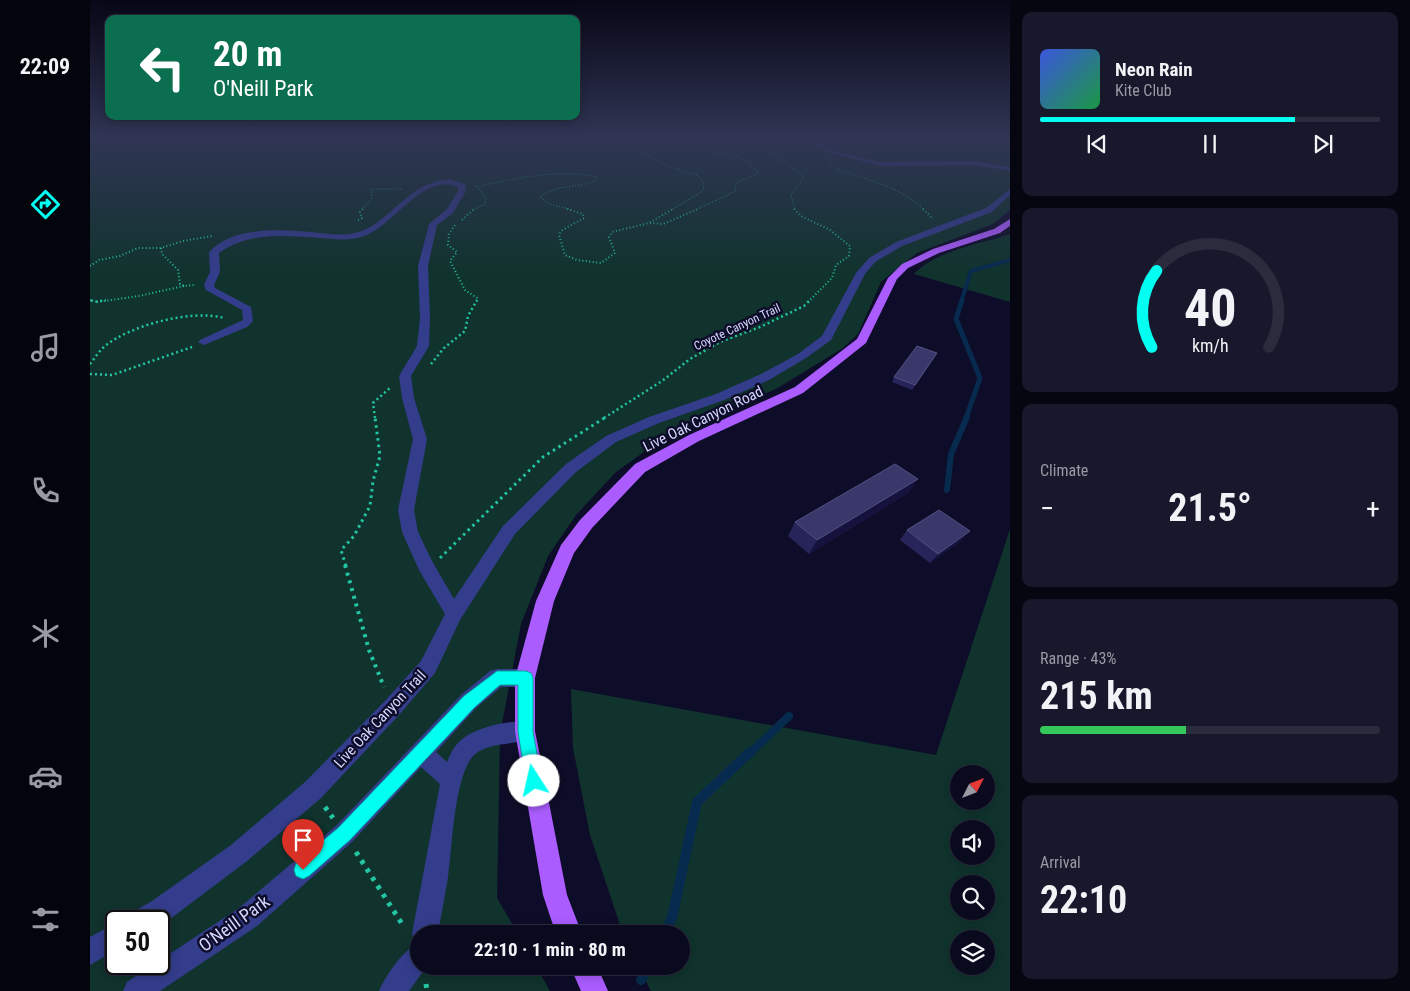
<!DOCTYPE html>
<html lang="en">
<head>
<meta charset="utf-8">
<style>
  :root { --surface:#0a0a1f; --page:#18182c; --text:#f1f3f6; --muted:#999aa4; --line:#2a2b3d; --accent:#01fff2 }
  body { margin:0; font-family:"Roboto Condensed",sans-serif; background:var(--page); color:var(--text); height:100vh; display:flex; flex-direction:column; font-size:19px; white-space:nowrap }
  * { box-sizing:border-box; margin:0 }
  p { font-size:16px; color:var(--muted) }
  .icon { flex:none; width:28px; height:28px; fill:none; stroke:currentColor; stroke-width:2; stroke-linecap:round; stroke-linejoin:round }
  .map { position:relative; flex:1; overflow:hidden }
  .drawer { display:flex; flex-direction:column; gap:12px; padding:12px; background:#060611; width:400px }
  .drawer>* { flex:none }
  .banner { position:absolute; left:15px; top:15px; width:475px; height:105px; border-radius:10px; box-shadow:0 2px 12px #0003,0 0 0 1px var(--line); background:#0b6e4f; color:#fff; overflow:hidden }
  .needle { width:32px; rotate:48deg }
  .controls { position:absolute; left:860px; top:765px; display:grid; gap:10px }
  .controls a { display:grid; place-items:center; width:45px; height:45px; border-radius:50%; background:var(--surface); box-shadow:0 2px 12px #0003,0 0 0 1px var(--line); font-size:25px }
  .speed { position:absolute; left:15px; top:910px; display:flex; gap:10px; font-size:25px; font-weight:700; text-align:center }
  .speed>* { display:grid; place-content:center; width:65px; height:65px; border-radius:50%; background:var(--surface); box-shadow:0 2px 12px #0003,0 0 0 1px var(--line); line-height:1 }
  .speed .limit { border:2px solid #111; border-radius:8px; background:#fff; color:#111 }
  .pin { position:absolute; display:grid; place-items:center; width:42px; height:42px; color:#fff; margin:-51px -21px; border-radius:50% 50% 50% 0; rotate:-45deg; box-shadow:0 0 5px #0007 }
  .pin .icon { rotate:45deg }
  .me { position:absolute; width:55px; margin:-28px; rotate:350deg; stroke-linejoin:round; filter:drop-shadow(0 0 4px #0008) }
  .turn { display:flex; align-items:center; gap:18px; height:105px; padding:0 25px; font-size:22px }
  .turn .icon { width:65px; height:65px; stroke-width:2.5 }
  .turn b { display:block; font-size:35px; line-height:42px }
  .big { font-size:38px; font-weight:700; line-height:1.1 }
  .drawer .tile { flex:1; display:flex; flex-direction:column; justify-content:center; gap:8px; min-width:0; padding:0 18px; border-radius:10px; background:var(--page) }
  .drawer .dial { align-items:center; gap:0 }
  .dial svg { height:130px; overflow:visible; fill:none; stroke:var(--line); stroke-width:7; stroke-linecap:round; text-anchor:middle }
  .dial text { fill:var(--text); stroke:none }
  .song { display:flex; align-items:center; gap:15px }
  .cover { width:60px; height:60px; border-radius:8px; background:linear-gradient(135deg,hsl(230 70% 55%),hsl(140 70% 35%)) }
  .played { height:5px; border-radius:2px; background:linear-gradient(90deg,var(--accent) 75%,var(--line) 75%) }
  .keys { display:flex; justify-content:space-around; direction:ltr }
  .heat { display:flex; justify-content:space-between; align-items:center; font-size:28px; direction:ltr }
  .charge { height:8px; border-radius:4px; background:linear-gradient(90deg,#34c759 43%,var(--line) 0) }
  .trip { position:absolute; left:320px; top:925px; width:280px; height:50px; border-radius:25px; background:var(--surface); box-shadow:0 2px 12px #0003,0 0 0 1px var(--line); font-weight:700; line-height:50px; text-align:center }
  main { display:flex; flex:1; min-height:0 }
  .menu { display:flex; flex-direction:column; width:90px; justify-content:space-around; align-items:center; background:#04040c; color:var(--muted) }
  .menu .icon { width:35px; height:35px }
  .menu .current { color:var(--accent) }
  .menu b { font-size:22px; color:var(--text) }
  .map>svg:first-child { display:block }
  .green { fill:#10332d; fill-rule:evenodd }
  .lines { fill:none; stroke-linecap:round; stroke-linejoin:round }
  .stream-far4 { stroke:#072b4e; stroke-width:4 }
  .stream-far3 { stroke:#072b4e; stroke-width:5 }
  .stream-far2 { stroke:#072b4e; stroke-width:6 }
  .stream-far1 { stroke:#072b4e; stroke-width:8 }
  .stream { stroke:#072b4e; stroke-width:10 }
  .path-far5 { stroke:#23c5a3; stroke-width:1; stroke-dasharray:1 2; stroke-linecap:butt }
  .path-far4 { stroke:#23c5a3; stroke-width:2; stroke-dasharray:1 2.5; stroke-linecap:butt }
  .path-far3 { stroke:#23c5a3; stroke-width:2.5; stroke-dasharray:2 3; stroke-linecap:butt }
  .path-far2 { stroke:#23c5a3; stroke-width:3; stroke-dasharray:2.5 4; stroke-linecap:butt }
  .path-far1 { stroke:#23c5a3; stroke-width:4; stroke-dasharray:3 5; stroke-linecap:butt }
  .path { stroke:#23c5a3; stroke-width:5; stroke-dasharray:4 6; stroke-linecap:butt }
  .minor { fill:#343d8c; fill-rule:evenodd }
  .major { fill:#aa5cff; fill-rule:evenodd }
  .wall { fill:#272459 }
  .shaded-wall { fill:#15133e }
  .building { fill:#3a376a; stroke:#525082 }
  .route { fill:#01fff2; stroke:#01a69d }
  .labels { text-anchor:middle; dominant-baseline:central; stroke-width:5; stroke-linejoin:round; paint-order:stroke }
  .far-street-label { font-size:12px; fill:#d5d6ff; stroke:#0e0d29 }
  .street-label { font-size:15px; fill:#d5d6ff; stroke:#0e0d29 }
  .near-street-label { font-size:18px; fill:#d5d6ff; stroke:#0e0d29 }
</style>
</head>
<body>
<main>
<nav class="menu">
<b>22:09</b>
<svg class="icon current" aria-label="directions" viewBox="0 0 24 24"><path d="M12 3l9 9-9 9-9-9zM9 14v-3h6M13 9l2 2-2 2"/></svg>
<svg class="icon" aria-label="music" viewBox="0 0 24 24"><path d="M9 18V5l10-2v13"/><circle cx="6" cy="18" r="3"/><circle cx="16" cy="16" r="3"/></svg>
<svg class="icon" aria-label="phone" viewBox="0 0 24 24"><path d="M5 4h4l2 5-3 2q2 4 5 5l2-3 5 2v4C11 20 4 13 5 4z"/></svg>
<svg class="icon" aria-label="climate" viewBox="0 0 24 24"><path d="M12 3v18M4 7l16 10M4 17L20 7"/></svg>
<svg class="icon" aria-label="car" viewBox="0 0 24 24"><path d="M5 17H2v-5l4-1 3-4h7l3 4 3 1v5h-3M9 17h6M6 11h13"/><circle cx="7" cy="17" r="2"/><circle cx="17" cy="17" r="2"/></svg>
<svg class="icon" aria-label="filters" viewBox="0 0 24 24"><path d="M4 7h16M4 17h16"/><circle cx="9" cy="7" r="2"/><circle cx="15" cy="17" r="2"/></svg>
</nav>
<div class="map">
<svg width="920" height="991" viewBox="0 0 920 991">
  <rect width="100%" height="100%" fill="#0e0d29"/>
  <path class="green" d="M0,137H920V210L903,224L827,253L791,282L768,334L753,348L686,389L608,421L569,441L526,472L486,515L458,556L431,624L410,734L407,898L428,934H329V966H446L460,991H0ZM26,921H69V964H26Z
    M920,234V302L824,274C845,251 891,244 920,234Z
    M920,529V991H561L548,966H591V934H533L500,835L483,748L481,689L846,755ZM869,774H896V801H869ZM869,829H896V856H869ZM869,884H896V911H869ZM869,939H896V966H869Z"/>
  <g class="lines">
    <path class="stream-far4" d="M871,302L881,271L920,260"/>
    <path class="stream-far3" d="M872,300L866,319L890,378L876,418"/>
    <path class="stream-far2" d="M857,490L861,454L877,417"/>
    <path class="stream-far1" d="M659,754L699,716"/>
    <path class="stream" d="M574,934L582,918L607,802L660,752
      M551,980L558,966"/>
    <path class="path-far5" d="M481,137L545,148L575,165L609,176L614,183L613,191L581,210
      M585,137L604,141L621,152L649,157L659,162L660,166L668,171V174L647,182L645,186L646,191L605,210
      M644,137L659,147L684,154L713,176V179L701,195L705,210
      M684,137L693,140
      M876,137L887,146V149L884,151
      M0,149L18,137
      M738,164C772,182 805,181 834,210
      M385,185L386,187C421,179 472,168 507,177L508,179C489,190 471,182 450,197L459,204L483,210
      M272,210L282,198L281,189H312
      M383,210L395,204L396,198L387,187"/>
    <path class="path-far4" d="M477,209L493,214L494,218L471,231L469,235L475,255L487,260L511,263L525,253L519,237L522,232L559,223L583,209
      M704,209L711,216L740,230L760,246L759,256L746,265L742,278L718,302
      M833,209L843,219
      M268,220L272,218L270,212L273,209
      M372,220L384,209
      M560,223L573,224L608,209
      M365,225L359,234L358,245L367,252L360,261L375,290L387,298V302
      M71,248L72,254L88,270L90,284L94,286L105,285
      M0,266L9,260L30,256L48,248H71L93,241L122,236
      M0,300L3,302
      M7,302L49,296L94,286"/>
    <path class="path-far3" d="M1,300L4,302L16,300
      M0,364C5,358 9,351 15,346C41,325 102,309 134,318
      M341,364L354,348L375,331L378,316L387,300
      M0,374L22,375L102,347
      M285,418L283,403L301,387
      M514,418L572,381L600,359L630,342L670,327L714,306L720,300"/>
    <path class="path-far2" d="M350,558L453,457L516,417
      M256,566L251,550L264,536L280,506L283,481L290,456L285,417"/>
    <path class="path-far1" d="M255,565L279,650L294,687"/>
    <path class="path" d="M235,807L243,818
      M266,852L314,927
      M336,984L337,991"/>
    <path class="minor" d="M701,137H711L725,141L745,151L790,162L884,161L920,167V171L884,165L790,166L741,153L721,143Z
      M359,179L375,184L376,191L363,213L347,225L338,266L340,318L339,346L321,376L324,398L337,439L324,510L328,532L342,561L364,599L413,526L476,464L516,436L559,417L626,394L671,374L708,354L732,336L766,273L779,258L806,242L896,208L920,189V195L902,212L812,246L785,262L775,274L741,340L716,358L679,380L634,400L569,423L526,442L486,472L425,534L370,620L345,673L309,715L231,798L157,861L80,919L69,925V921H40L43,912L62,901L141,845L215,782L295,701L331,661L355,614L329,570L312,532L308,510L323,439L312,398L309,376L327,346L330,318L328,266L339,224L357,209L368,191V187C331,172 304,228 271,237C258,241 245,239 232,238C197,236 159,231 129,253L130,272L124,285L125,288L161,307L163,321L157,327L114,345L108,342L110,340L153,320L152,310L116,290L114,285L120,272L119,252C145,224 196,230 230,233C241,234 253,236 264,233C299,227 314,183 359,179Z
      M407,669H435L442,671L445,678L442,685L435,687H411L386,708L346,752L357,762C360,755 363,748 369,742C382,728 425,717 442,724L445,731L442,738C424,746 400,741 384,755C364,775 362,849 358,877C355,896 351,915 348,934H329V966H337L319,991H289C295,977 313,950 327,944L322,934L350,784L331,767L262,842L167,926L70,991H33L37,982L64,964H69V961L149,908L246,826L372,694L400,671Z
      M26,923V950L0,965V937Z"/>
    <path class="major" d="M920,219V226L910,233L849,253L818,268L807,279L776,343L713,393L609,441L555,472L502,528L484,553L464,601L445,678V731L477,895L492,934H466L453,895L425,731V678L446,601L471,545L490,520L545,464L599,435L705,387L767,339L798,278L812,264L843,249L904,229Z
      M480,966H507L518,991H491Z"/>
  </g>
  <path class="wall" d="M844,358L822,390L802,382L804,377Z
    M828,479L818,493L719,554L698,536L705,522Z
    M817,530L871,541L840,563L810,540Z"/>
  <path class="shaded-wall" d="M828,479L818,493L719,554L727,540Z
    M880,531L871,541L840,563L848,554Z"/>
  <path class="building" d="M827,346L847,353L825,385L804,377Z
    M805,464L828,479L727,540L705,522Z
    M849,510L880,531L848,554L817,530Z"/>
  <linearGradient id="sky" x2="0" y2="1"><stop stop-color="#080717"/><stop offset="0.5" stop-color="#303554"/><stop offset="1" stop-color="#303554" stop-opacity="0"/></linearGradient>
  <rect width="920" height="275" fill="url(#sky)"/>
  <path class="route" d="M407,671H436L441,673L443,678V732L452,781L450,787L444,789L438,787L436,781L428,732V685H410L385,707L260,840L219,876L213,879L206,876L204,870L206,863L248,828L374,696Z"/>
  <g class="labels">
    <g class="far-street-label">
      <text transform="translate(647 327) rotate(-25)">Coyote Canyon Trail</text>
    </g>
    <g class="street-label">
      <text transform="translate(613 419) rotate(-26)">Live Oak Canyon Road</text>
      <text transform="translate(290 719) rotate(-47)">Live Oak Canyon Trail</text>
    </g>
    <g class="near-street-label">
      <text transform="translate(144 923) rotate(-36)">O'Neill Park</text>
    </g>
  </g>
</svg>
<div class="controls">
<a><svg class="needle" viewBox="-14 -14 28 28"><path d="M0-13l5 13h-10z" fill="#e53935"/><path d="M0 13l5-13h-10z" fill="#999aa4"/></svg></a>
<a><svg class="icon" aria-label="sound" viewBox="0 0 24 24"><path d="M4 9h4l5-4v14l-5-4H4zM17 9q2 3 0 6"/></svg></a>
<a><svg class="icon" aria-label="search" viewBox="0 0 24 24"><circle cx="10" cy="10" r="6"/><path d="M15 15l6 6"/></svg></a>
<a><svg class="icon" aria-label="layers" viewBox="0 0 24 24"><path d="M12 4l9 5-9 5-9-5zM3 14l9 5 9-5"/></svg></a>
</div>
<div class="speed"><div class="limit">50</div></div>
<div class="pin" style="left:213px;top:870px;background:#d93025"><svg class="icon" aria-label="arrive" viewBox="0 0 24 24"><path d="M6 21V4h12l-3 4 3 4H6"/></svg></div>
<svg class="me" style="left:444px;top:781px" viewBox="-20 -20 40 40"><circle r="19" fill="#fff"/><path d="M0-13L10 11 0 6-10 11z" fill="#01fff2"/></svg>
<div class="trip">22:10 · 1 min · 80 m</div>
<div class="banner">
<div class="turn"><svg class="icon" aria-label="left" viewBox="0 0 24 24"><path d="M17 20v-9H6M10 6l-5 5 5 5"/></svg><div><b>20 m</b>O'Neill Park</div></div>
</div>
</div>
<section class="drawer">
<div class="tile">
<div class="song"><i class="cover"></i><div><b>Neon Rain</b><p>Kite Club</p></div></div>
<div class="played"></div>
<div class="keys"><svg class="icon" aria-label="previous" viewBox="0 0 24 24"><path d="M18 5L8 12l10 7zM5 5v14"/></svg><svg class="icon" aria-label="pause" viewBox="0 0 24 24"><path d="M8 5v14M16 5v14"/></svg><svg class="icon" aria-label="next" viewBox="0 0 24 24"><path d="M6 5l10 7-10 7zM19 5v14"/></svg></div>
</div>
<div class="tile dial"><svg viewBox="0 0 100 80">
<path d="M14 69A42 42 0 1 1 86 69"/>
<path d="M14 69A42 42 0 0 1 17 22" stroke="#01fff2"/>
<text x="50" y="56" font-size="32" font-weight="700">40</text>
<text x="50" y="72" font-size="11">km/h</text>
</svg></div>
<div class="tile"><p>Climate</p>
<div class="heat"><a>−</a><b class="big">21.5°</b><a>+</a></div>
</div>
<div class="tile"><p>Range · 43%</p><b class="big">215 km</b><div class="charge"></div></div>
<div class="tile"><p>Arrival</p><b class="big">22:10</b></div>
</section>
</main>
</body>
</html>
